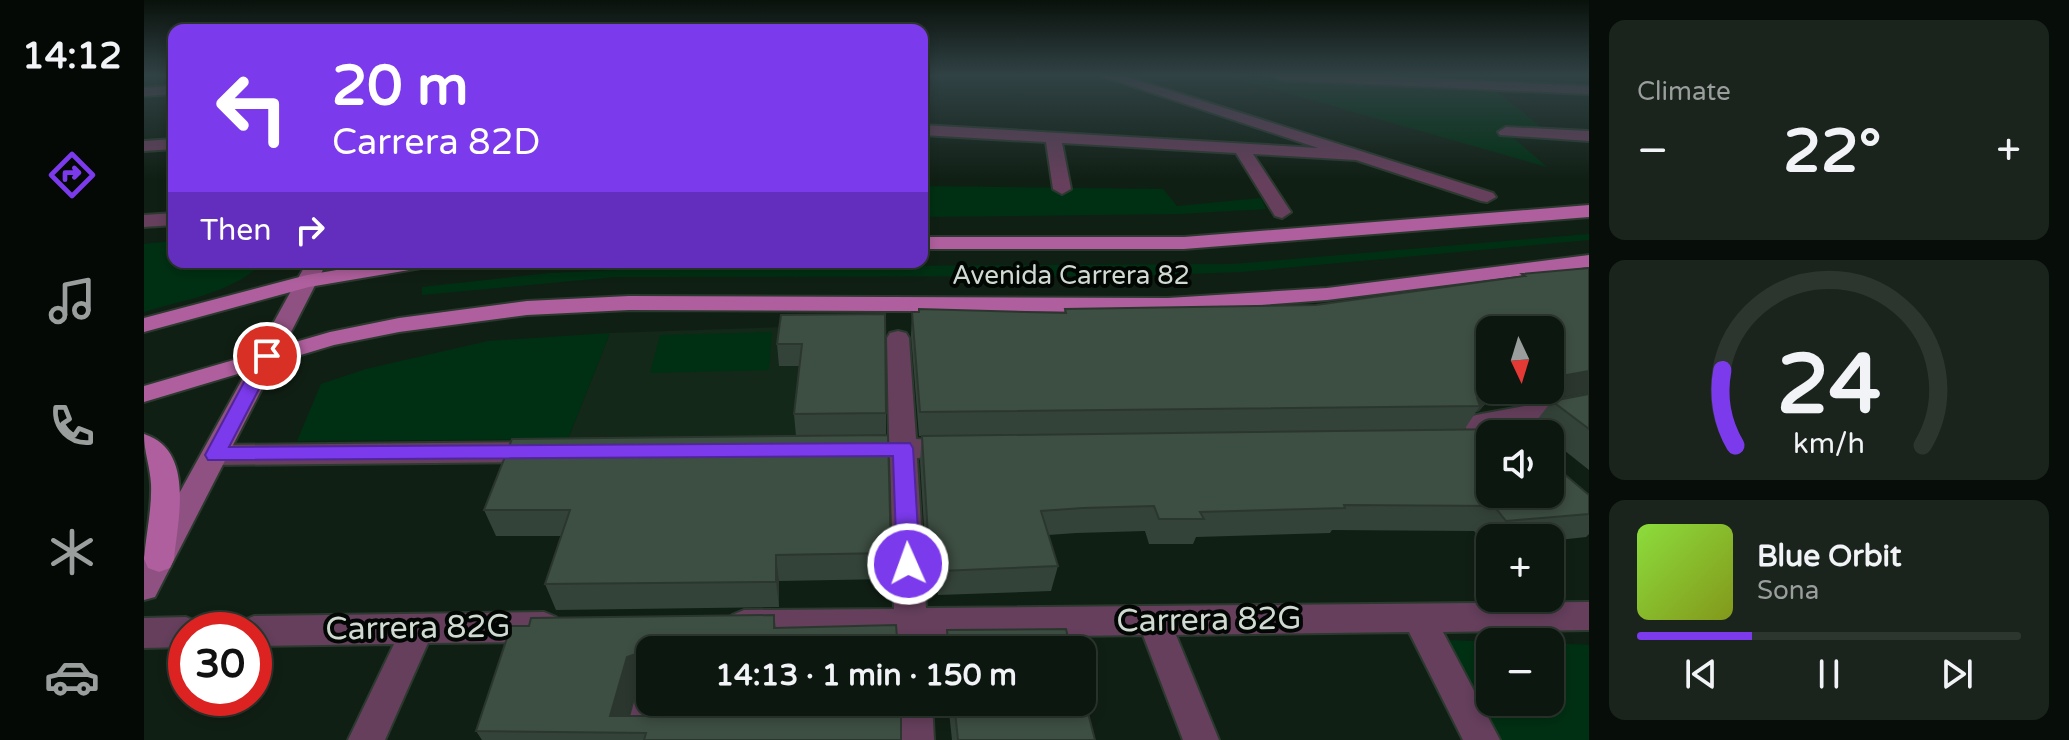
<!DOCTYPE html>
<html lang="en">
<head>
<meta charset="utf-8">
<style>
  :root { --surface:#0c170f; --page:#1a241d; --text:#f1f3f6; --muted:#9a9f9e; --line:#2c362f; --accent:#7c3aed }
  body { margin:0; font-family:"Varela Round",sans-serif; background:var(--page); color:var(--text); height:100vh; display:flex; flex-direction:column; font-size:30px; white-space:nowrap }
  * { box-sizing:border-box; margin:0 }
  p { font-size:26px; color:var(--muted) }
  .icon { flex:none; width:44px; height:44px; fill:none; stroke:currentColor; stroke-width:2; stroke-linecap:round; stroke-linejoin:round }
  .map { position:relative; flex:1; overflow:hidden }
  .details { display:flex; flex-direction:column; gap:20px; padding:20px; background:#070d08; width:480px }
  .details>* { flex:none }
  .banner { position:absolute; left:24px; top:24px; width:760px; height:244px; border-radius:16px; box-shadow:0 4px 12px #0003,0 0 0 2px var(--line); background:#7c3aed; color:#fff; overflow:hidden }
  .needle { width:52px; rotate:176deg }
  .controls { position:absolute; left:1332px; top:316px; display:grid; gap:16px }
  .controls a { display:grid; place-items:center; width:88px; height:88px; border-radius:16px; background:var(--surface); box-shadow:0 4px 12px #0003,0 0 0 2px var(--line); font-size:40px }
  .speed { position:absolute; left:24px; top:612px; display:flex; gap:16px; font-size:40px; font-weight:700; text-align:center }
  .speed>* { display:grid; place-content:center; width:104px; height:104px; border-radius:50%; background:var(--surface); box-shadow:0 4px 12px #0003,0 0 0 2px var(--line); line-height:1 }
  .speed .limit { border:12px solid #d22; background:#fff; color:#111 }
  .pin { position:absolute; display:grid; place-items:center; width:68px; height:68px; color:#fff; margin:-34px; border:4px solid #fff; border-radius:50%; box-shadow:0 2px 8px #0007 }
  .me { position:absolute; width:88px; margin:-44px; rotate:358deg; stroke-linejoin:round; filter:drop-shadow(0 0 6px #0008) }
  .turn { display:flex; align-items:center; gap:28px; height:168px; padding:0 32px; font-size:36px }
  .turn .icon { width:104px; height:104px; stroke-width:2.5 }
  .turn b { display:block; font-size:56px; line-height:68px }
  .then { display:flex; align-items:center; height:76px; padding:0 32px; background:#0003; gap:16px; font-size:30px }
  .big { font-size:60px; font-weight:700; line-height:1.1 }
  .details .card { flex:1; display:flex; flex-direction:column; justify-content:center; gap:12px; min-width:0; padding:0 28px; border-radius:16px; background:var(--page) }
  .details .dial { align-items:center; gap:0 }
  .dial svg { height:208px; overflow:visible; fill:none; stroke:var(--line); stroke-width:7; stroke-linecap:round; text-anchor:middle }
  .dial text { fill:var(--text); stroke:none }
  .song { display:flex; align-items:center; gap:24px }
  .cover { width:96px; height:96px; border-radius:12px; background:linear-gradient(135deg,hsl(90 70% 55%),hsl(70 70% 35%)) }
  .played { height:8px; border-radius:4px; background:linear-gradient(90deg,var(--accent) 30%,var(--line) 30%) }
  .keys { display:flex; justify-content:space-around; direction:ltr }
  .heat { display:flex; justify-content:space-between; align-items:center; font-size:44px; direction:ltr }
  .trip { position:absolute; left:492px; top:636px; width:460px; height:80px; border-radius:16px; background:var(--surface); box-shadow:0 4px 12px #0003,0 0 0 2px var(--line); font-weight:700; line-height:80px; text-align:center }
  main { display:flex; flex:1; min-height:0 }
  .tab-bar { display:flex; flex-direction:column; width:144px; justify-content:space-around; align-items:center; background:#050906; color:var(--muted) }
  .tab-bar .icon { width:56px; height:56px }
  .tab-bar .on { color:var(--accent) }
  .tab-bar b { font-size:36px; color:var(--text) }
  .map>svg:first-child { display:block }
  .built { fill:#132819 }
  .green { fill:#003013 }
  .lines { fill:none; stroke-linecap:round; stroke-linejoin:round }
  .street-casing { stroke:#2b392f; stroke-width:4 }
  .secondary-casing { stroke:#2b392f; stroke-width:4 }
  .primary-casing { stroke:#2b392f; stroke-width:4 }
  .street { fill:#653f5c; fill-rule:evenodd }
  .secondary { fill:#8f5181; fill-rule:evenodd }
  .primary { fill:#af5f9d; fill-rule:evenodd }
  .wall { fill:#344339; fill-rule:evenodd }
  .shaded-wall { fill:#2b372e }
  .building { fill:#3d4e42; stroke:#2b372e; stroke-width:2 }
  .route { fill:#7c3aed; stroke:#51269a; stroke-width:2 }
  .labels { text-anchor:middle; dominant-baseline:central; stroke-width:8; stroke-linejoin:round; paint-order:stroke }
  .street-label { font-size:26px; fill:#d0dad2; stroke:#030704 }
  .near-street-label { font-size:32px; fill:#d0dad2; stroke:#030704 }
</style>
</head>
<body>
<main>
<nav class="tab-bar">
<b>14:12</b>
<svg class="icon on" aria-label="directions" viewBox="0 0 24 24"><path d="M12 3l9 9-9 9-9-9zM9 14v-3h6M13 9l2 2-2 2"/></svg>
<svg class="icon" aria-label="music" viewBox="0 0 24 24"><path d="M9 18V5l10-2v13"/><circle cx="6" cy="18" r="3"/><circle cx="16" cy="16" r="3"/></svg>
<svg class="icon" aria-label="phone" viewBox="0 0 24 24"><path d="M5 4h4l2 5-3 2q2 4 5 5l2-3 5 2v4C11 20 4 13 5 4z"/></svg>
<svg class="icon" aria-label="climate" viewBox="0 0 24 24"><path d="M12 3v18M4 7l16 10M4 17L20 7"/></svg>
<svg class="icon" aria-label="car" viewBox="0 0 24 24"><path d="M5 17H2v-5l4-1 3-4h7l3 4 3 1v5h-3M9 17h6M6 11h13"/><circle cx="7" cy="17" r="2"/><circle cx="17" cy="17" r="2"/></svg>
</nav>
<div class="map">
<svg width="1445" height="740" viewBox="0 0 1445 740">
  <rect width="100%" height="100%" fill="#101f14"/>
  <path class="built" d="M640,327L635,366H660L652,440L424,439L466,333Z"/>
  <path class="green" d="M1086,77L1350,89L1398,128L1357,127L1403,167Z
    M778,186L1019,189L1033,206L1117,198L1122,209L1035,214L778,217Z
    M1445,234V240L1097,272L988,276L471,277L278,295V287L405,273L545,267L1089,264Z
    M30,241V262H119C91,293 38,300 0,312V244Z
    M628,332L625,370L506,373L516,335Z
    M466,333L424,439L153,441L177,384L222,369L344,341Z
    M1299,640L1358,642H1346V702H1406V643L1445,645V740H1355Z"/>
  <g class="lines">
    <g class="street-casing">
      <path id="street" d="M958,76H980L1349,193L1352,197L1343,202L1337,201L1212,160L1109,154L1147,212L1138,218L1131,216L1092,153L918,143L927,189L918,194L909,189L902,142L778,135V125L1174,148Z
        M1129,76H1234L1445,86V94L1136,80Z
        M30,86V94L0,96V88Z
        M1362,127L1445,131V141L1356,135L1354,132Z
        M30,139V149L0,151V141Z
        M30,213V225L0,227V215Z
        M754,331L762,333L765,338L772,439L817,441L821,448L817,455L773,458L782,608L1445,602V630L1299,632L1356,740H1319L1265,632L1032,635L1075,740H1039L999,635L784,638L785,650H751V638L600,640L588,635L584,625L588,615L600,610L750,609L746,458L703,456L699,449L703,442L745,439L743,338L746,333Z
        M1445,394V412L1332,433L1323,430L1319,424L1323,418L1332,415Z
        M396,442L405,445L409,452L405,459L396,462L71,465L61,462L58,455L61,448L71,445Z
        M400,612L412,617L416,627L412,637L400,642L284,643L241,740H204L250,644L110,646V630H94L98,621L110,616Z
        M42,617L54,622L58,630H42V647L0,648V618Z
        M506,682V702H523L516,740H480L494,687Z
        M752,702H788L790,740H754Z"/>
    </g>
    <g class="secondary-casing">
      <path id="secondary" d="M163,262H183L11,597L0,600V557Z"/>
    </g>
    <g class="primary-casing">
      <path id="primary" d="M1445,205V217L1040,249H778V237H1040Z
        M1445,255V267L1183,300L1024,312L485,310L383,315L255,332L190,345L0,402V386L186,332L255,318L383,301L485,296L1024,298L1183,288Z
        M240,262H287L277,268L165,287L0,332V318L163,275Z
        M0,434C51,450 34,519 30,559L26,568L15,572L4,568L0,559C2,534 8,509 7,484C6,466 0,452 0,434Z"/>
    </g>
    <use href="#street" class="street"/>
    <use href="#secondary" class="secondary"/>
    <use href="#primary" class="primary"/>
  </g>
  <path class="wall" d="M1445,268V392L1365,406L1350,394L1335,411L1332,412L1320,430L1445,495V534L1442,537L1406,541V538H1346V546H1342L1330,531L1188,530L1186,533L1052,537L1049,544H1005L1001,531L932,533L904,535L914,566L907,591L794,595L790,578H783L776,461L778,436L826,435L775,436L767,336L768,312L920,313L921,309L1172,305L1377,277L1378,274ZM1406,330V390H1346Z
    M637,315L742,413V435L747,553L746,579L635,581V607L412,610L401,584L418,536H352L340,510L652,436L650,414L656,366H635L633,344Z
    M1445,394V470L1406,439V434H1400L1389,425L1408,401Z
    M630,615L632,628L506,650V691L502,681L493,684L484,716L752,714L757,740H338L332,731L385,626Z
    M803,630L927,650H801Z
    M804,702H938L951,740H808Z"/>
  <path class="shaded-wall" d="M1445,371V392L1365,406L1376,390H1406V378Z
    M1346,389V390H1352L1335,411L1332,412L1336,406H1328L1337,392Z
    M632,555L635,581V607L632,582Z
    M497,652L500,672L502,681L493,684L480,732L466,716L483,657Z"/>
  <path class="building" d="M1445,268V371L1406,378V330H1346V389L1337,392L1333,398L1336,406L776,412L768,312H775V309L922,313L921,309L1172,305L1381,276L1378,274Z
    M741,314L742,413L650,414L658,344H633L637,315Z
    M1445,394V429L1408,401Z
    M1367,429L1373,434H1346V494H1406V462L1445,495V514L1362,521L1350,506L1200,505L1201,508L1056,512L1060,519H1015L1010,506L939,508L897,511L914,566L796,571L793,553H785L778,436Z
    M744,435L747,553L632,555V582L401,584L426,510H340L368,439Z
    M630,615V628L752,625L754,650H506V673L500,672L497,652L483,657L466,716H508L511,702H752V714L757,717V740H500L502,733L332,731L367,626H385L387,618Z
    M922,629L927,650H805L803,630Z
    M938,690L951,740H814L810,702H938Z"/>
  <linearGradient id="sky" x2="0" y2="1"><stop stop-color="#09110b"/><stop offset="0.42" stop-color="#314245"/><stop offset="1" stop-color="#314245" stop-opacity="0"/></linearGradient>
  <rect width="1445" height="180" fill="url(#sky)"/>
  <path class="route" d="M123,351L132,356L85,447L766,443L769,448L776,564L772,571L764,574L756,571L753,564L749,456L64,460L61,455L114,356Z"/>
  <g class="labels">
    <g class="street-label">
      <text x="927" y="275">Avenida Carrera 82</text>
    </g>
    <g class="near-street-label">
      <text transform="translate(1065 620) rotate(-1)">Carrera 82G</text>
      <text transform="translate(274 628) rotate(-1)">Carrera 82G</text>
    </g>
  </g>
</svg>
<div class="controls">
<a><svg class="needle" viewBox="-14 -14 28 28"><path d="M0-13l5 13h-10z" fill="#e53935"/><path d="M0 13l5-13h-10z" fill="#9a9f9e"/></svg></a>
<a><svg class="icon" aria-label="sound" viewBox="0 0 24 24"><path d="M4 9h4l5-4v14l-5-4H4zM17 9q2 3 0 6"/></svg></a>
<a>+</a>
<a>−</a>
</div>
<div class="speed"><div class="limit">30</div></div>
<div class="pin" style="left:123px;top:356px;background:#d93025"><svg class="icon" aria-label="arrive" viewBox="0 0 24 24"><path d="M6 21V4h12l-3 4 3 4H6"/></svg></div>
<svg class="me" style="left:764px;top:564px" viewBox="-20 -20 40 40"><circle r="17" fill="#7c3aed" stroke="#fff" stroke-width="3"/><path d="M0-11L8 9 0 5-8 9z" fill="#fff"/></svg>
<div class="trip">14:13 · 1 min · 150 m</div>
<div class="banner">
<div class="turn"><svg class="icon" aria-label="left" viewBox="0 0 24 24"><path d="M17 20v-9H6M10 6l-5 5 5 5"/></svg><div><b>20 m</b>Carrera 82D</div></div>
<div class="then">Then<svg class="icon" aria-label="right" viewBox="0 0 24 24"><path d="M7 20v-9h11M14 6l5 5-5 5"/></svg></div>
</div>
</div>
<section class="details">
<div class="card"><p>Climate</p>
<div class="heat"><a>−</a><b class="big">22°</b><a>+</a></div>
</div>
<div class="card dial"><svg viewBox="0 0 100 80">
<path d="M14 69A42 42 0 1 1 86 69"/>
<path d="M14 69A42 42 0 0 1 9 40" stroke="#7c3aed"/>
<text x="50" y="56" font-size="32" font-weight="700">24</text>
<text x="50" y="72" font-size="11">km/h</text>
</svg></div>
<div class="card">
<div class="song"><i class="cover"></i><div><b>Blue Orbit</b><p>Sona</p></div></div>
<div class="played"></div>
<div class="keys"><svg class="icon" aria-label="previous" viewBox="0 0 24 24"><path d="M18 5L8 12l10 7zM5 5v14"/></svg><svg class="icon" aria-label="pause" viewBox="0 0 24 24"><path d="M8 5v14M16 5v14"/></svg><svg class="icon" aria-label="next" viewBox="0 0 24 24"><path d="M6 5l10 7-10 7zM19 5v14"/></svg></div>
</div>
</section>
</main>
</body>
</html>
